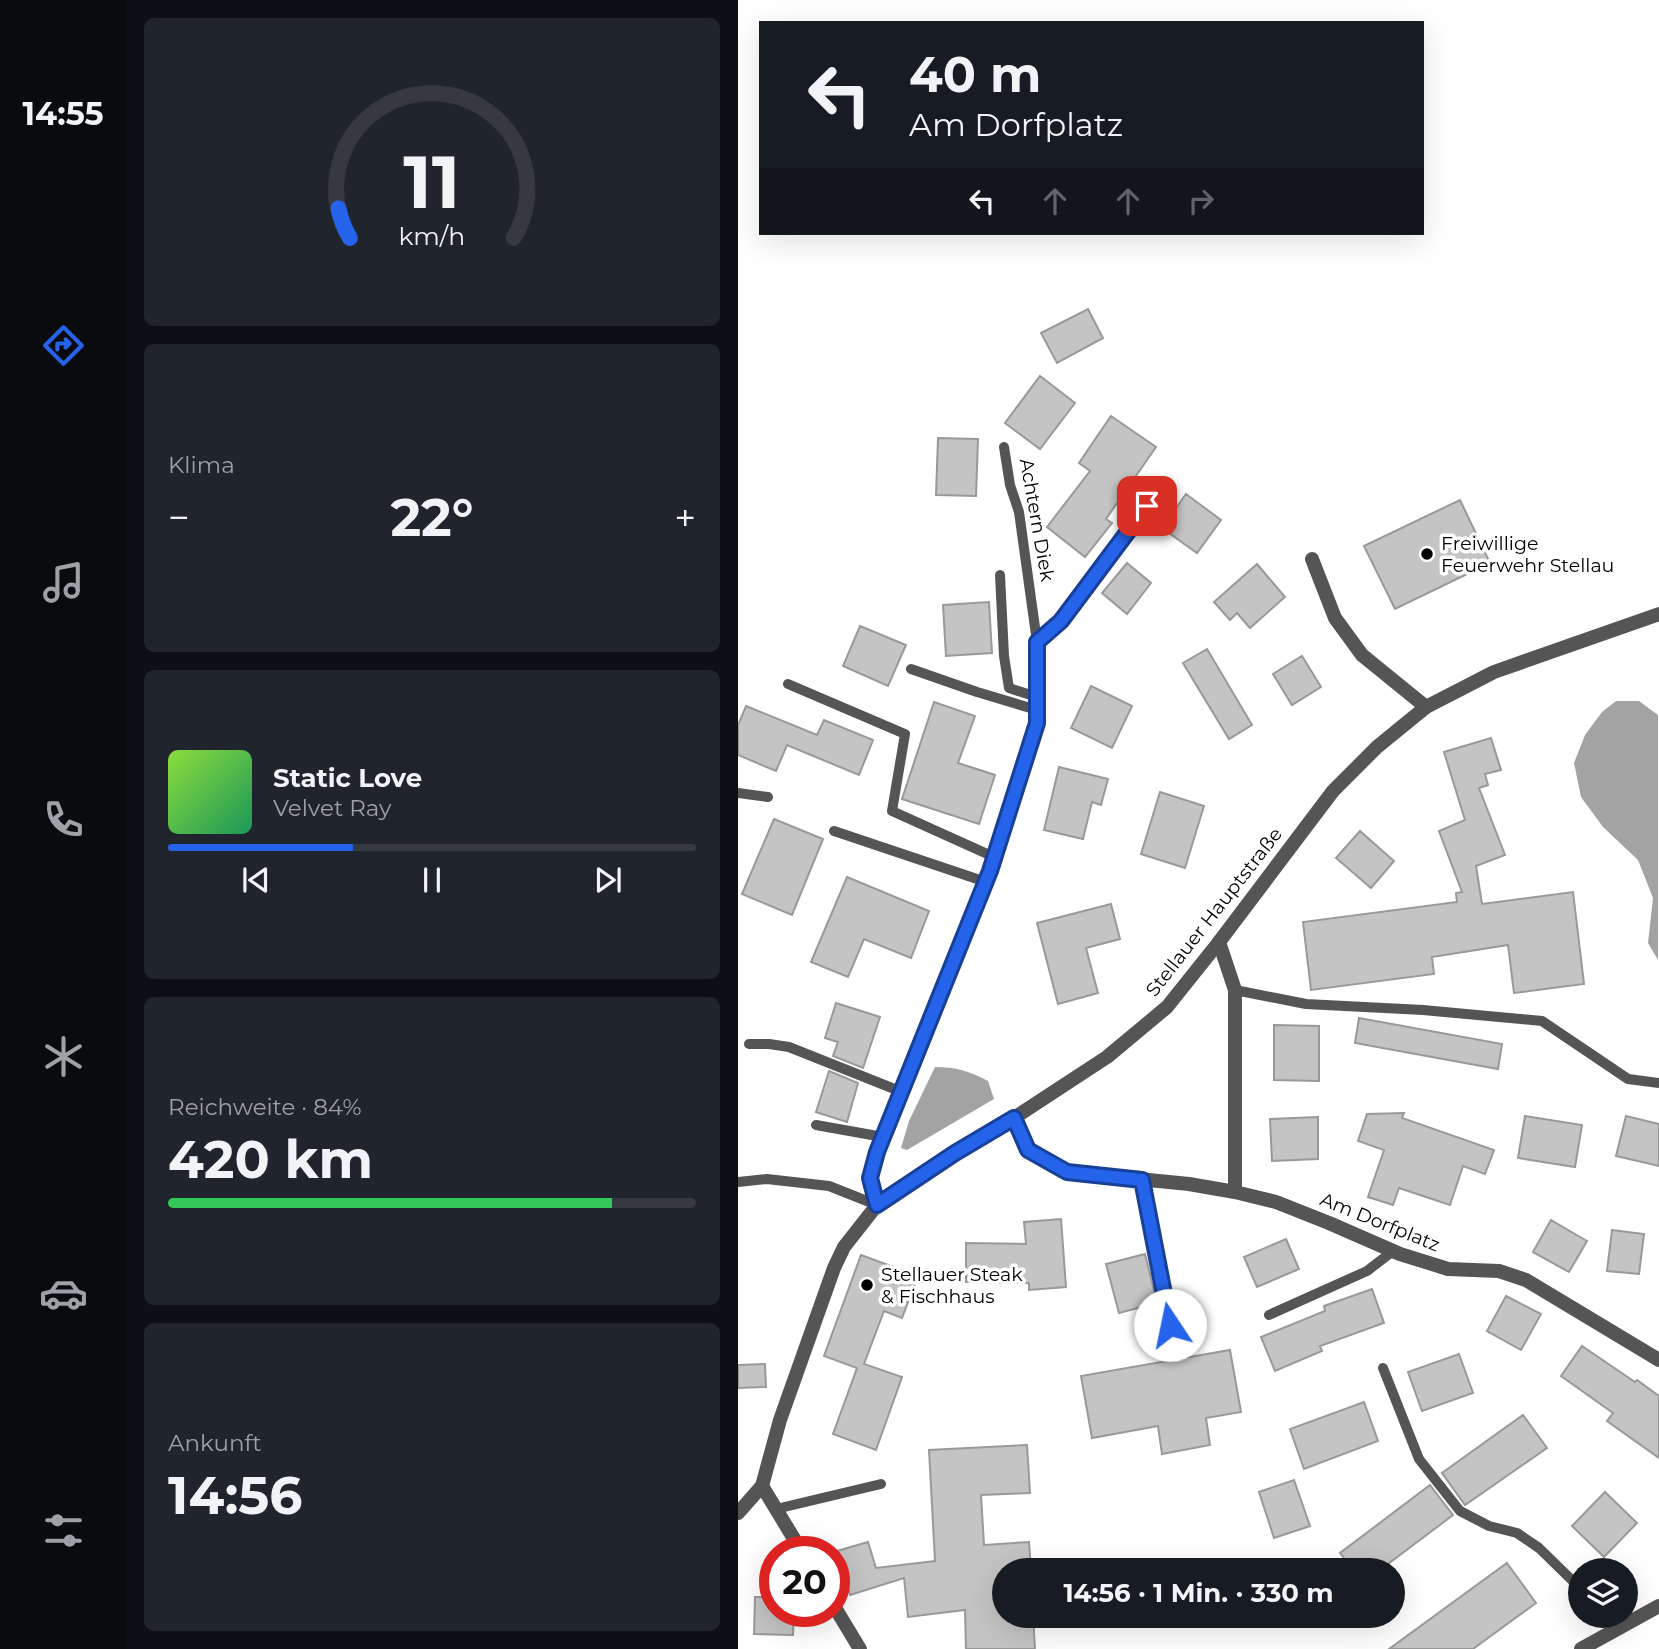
<!DOCTYPE html>
<html lang="de">
<head>
<meta charset="utf-8">
<style>
  :root { --surface:#171b24; --page:#20242c; --text:#f1f3f6; --muted:#9ea1a6; --line:#363941; --accent:#2563eb }
  body { margin:0; font-family:Montserrat,sans-serif; background:var(--page); color:var(--text); height:100vh; display:flex; flex-direction:column; font-size:26px; white-space:nowrap }
  * { box-sizing:border-box; margin:0 }
  p { font-size:23px; color:var(--muted) }
  .icon { flex:none; width:38px; height:38px; fill:none; stroke:currentColor; stroke-width:2; stroke-linecap:round; stroke-linejoin:round }
  .map { position:relative; flex:1; overflow:hidden }
  .sheet { display:flex; flex-direction:column; gap:18px; padding:18px; background:#0d0f14; width:612px }
  .sheet>* { flex:none }
  .top-card { position:absolute; left:21px; top:21px; width:665px; height:214px; border-radius:0px; box-shadow:0 7px 28px #0002; background:#171b24; color:var(--text); overflow:hidden }
  .fabs { position:absolute; left:830px; top:1558px; display:grid; gap:14px }
  .fabs a { display:grid; place-items:center; width:70px; height:70px; border-radius:50%; background:var(--surface); box-shadow:0 7px 28px #0002; font-size:35px }
  .speed { position:absolute; left:21px; top:1536px; display:flex; gap:14px; font-size:35px; font-weight:700; text-align:center }
  .speed>* { display:grid; place-content:center; width:91px; height:91px; border-radius:50%; background:var(--surface); box-shadow:0 7px 28px #0002; line-height:1 }
  .speed .limit { border:10px solid #d22; background:#fff; color:#111 }
  .pin { position:absolute; display:grid; place-items:center; width:60px; height:60px; color:#fff; margin:-30px; border-radius:14px; box-shadow:0 4px 10px #0006 }
  .me { position:absolute; width:77px; margin:-38px; rotate:349deg; stroke-linejoin:round; filter:drop-shadow(0 0 5px #0008) }
  .turn { display:flex; align-items:center; gap:24px; height:147px; padding:0 35px; font-size:32px }
  .turn .icon { width:91px; height:91px; stroke-width:2.5 }
  .turn b { display:block; font-size:49px; line-height:60px }
  .lanes { display:flex; align-items:center; height:66px; padding:0 35px; background:#0003; justify-content:center; gap:35px; direction:ltr }
  .lanes .off { opacity:.35 }
  .big { font-size:52px; font-weight:700; line-height:1.1 }
  .sheet .tile { flex:1; display:flex; flex-direction:column; justify-content:center; gap:10px; min-width:0; padding:0 24px; border-radius:10px; background:var(--page) }
  .sheet .dial { align-items:center; gap:0 }
  .dial svg { height:182px; overflow:visible; fill:none; stroke:var(--line); stroke-width:7; stroke-linecap:round; text-anchor:middle }
  .dial text { fill:var(--text); stroke:none }
  .song { display:flex; align-items:center; gap:21px }
  .cover { width:84px; height:84px; border-radius:10px; background:linear-gradient(135deg,hsl(90 70% 55%),hsl(150 70% 35%)) }
  .played { height:7px; border-radius:4px; background:linear-gradient(90deg,var(--accent) 35%,var(--line) 35%) }
  .keys { display:flex; justify-content:space-around; direction:ltr }
  .heat { display:flex; justify-content:space-between; align-items:center; font-size:38px; direction:ltr }
  .charge { height:10px; border-radius:5px; background:linear-gradient(90deg,#34c759 84%,var(--line) 0) }
  .trip { position:absolute; left:254px; top:1558px; width:413px; height:70px; border-radius:35px; background:var(--surface); box-shadow:0 7px 28px #0002; font-weight:700; line-height:70px; text-align:center }
  main { display:flex; flex:1; min-height:0 }
  .dock { display:flex; flex-direction:column; width:126px; justify-content:space-around; align-items:center; background:#090b0e; color:var(--muted) }
  .dock .icon { width:49px; height:49px }
  .dock .current { color:var(--accent) }
  .dock b { font-size:32px; color:var(--text) }
  .map>svg:first-child { display:block }
  .water { fill:#a3a3a3 }
  .building { fill:#c4c4c4; stroke:#999; stroke-width:2 }
  .lines { fill:none; stroke-linecap:round; stroke-linejoin:round }
  .service { stroke:#555; stroke-width:10 }
  .minor { stroke:#555; stroke-width:14 }
  .tertiary { stroke:#555; stroke-width:14 }
  .route-casing { stroke:#184099; stroke-width:18 }
  .route { stroke:#2563eb; stroke-width:12 }
  .poi-dot { fill:#000; stroke:#fff; stroke-width:2.5 }
  .labels { text-anchor:middle; dominant-baseline:central; stroke-width:7; stroke-linejoin:round; paint-order:stroke }
  .street-label { font-size:19px; fill:#000; stroke:#fff }
  .poi-label { font-size:19px; fill:#000; stroke:#fff; text-anchor:start }
</style>
</head>
<body>
<main>
<nav class="dock">
<b>14:55</b>
<svg class="icon current" aria-label="directions" viewBox="0 0 24 24"><path d="M12 3l9 9-9 9-9-9zM9 14v-3h6M13 9l2 2-2 2"/></svg>
<svg class="icon" aria-label="music" viewBox="0 0 24 24"><path d="M9 18V5l10-2v13"/><circle cx="6" cy="18" r="3"/><circle cx="16" cy="16" r="3"/></svg>
<svg class="icon" aria-label="phone" viewBox="0 0 24 24"><path d="M5 4h4l2 5-3 2q2 4 5 5l2-3 5 2v4C11 20 4 13 5 4z"/></svg>
<svg class="icon" aria-label="climate" viewBox="0 0 24 24"><path d="M12 3v18M4 7l16 10M4 17L20 7"/></svg>
<svg class="icon" aria-label="car" viewBox="0 0 24 24"><path d="M5 17H2v-5l4-1 3-4h7l3 4 3 1v5h-3M9 17h6M6 11h13"/><circle cx="7" cy="17" r="2"/><circle cx="17" cy="17" r="2"/></svg>
<svg class="icon" aria-label="filters" viewBox="0 0 24 24"><path d="M4 7h16M4 17h16"/><circle cx="9" cy="7" r="2"/><circle cx="15" cy="17" r="2"/></svg>
</nav>
<section class="sheet">
<div class="tile dial"><svg viewBox="0 0 100 80">
<path d="M14 69A42 42 0 1 1 86 69"/>
<path d="M14 69A42 42 0 0 1 9 56" stroke="#2563eb"/>
<text x="50" y="56" font-size="32" font-weight="700">11</text>
<text x="50" y="72" font-size="11">km/h</text>
</svg></div>
<div class="tile"><p>Klima</p>
<div class="heat"><a>−</a><b class="big">22°</b><a>+</a></div>
</div>
<div class="tile">
<div class="song"><i class="cover"></i><div><b>Static Love</b><p>Velvet Ray</p></div></div>
<div class="played"></div>
<div class="keys"><svg class="icon" aria-label="previous" viewBox="0 0 24 24"><path d="M18 5L8 12l10 7zM5 5v14"/></svg><svg class="icon" aria-label="pause" viewBox="0 0 24 24"><path d="M8 5v14M16 5v14"/></svg><svg class="icon" aria-label="next" viewBox="0 0 24 24"><path d="M6 5l10 7-10 7zM19 5v14"/></svg></div>
</div>
<div class="tile"><p>Reichweite · 84%</p><b class="big">420 km</b><div class="charge"></div></div>
<div class="tile"><p>Ankunft</p><b class="big">14:56</b></div>
</section>
<div class="map">
<svg width="921" height="1649" viewBox="0 0 921 1649">
  <rect width="100%" height="100%" fill="#fff"/>
  <path class="water" d="M878,701H901L920,715V960L910,943L915,898L900,860L865,827L843,797L836,763L847,735L864,712Z
    M197,1067C218,1067 231,1071 250,1081L256,1099L169,1150L163,1148L171,1121Z"/>
  <path class="building" d="M350,309L365,338L319,363L303,333Z
    M302,376L337,403L302,449L267,423Z
    M373,416L418,447L368,519L374,523L347,557L309,527L352,471L341,463Z
    M200,438L240,439L238,496L198,495Z
    M448,494L483,520L459,553L424,528Z
    M722,500L752,563L657,609L626,546Z
    M389,563L413,583L389,614L364,593Z
    M519,564L547,597L512,628L499,613L492,620L476,602Z
    M251,602L254,653L208,656L205,605Z
    M122,626L168,645L150,686L105,666Z
    M469,649L514,725L491,739L445,663Z
    M564,656L583,687L554,705L535,674Z
    M353,686L394,706L374,748L333,728Z
    M196,702L237,716L220,763L257,775L241,824L164,799Z
    M8,706L79,735L86,720L135,740L121,775L49,745L38,771L0,755V725Z
    M753,738L763,770L747,774L750,785L741,788L767,855L738,866L744,904L835,892L846,984L776,993L770,945L694,957L696,974L573,990L565,922L719,902L718,893L724,892L701,831L727,820L706,752Z
    M321,767L370,779L363,805L354,802L345,839L306,830Z
    M422,792L466,806L447,868L403,854Z
    M36,819L85,839L54,915L4,894Z
    M622,831L656,861L633,888L598,858Z
    M109,877L191,911L173,958L126,939L110,977L73,962Z
    M373,904L382,939L348,948L360,993L320,1004L299,923Z
    M98,1003L142,1017L125,1068L95,1056L100,1042L87,1038Z
    M621,1018L764,1044L760,1069L617,1043Z
    M536,1025L581,1026V1081L536,1080Z
    M91,1071L120,1083L109,1122L78,1112Z
    M666,1113L664,1118L756,1150L747,1174L725,1166L712,1205L661,1188L655,1205L630,1197L646,1150L620,1141L629,1114Z
    M787,1116L844,1125L837,1167L780,1158Z
    M888,1116L921,1124V1166L878,1156Z
    M580,1117V1159L534,1161L532,1119Z
    M323,1219L328,1287L291,1290V1283L228,1282V1243L288,1244L286,1222Z
    M813,1220L849,1241L831,1272L795,1252Z
    M874,1230L906,1234L901,1274L869,1271Z
    M548,1239L561,1269L519,1287L506,1257Z
    M407,1254L419,1303L381,1313L368,1264Z
    M123,1255L180,1276L164,1318L146,1311L126,1364L164,1377L138,1450L95,1434L119,1368L86,1356Z
    M634,1289L646,1323L582,1346L584,1351L537,1371L523,1337L587,1311L586,1306Z
    M768,1296L803,1314L783,1350L749,1331Z
    M844,1346L897,1382L899,1380L921,1396V1458L869,1421L875,1413L823,1376Z
    M492,1350L503,1412L468,1418L472,1445L424,1454L420,1426L354,1438L343,1376Z
    M721,1354L735,1393L684,1411L670,1372Z
    M27,1364L28,1387L0,1388V1365Z
    M626,1402L640,1441L566,1469L552,1429Z
    M785,1415L809,1448L727,1505L704,1473Z
    M289,1445L292,1493L243,1495L246,1545L291,1542L293,1570H266V1615H295L297,1649H228L227,1610L170,1617L166,1578L112,1595L99,1551L130,1542L138,1568L197,1561L191,1450Z
    M556,1480L572,1526L536,1538L521,1492Z
    M692,1485L715,1515L642,1570H615L602,1553Z
    M867,1492L899,1523L866,1557L834,1526Z
    M769,1563L798,1603L735,1649H651Z
    M17,1597H37V1612H56L55,1635L16,1634Z"/>
  <g class="lines">
    <path class="service" d="M266,447L272,485L281,512L299,642
      M262,575L266,656L271,688L299,697
      M299,642L323,621L409,506
      M173,669L239,692L299,710
      M50,684L167,734L154,811L256,857
      M0,793L30,797
      M96,831L248,882
      M497,990L568,1004L685,1010L804,1021L890,1079L921,1083
      M11,1044H31L51,1047L164,1092
      M78,1125L145,1137
      M404,1180L432,1325
      M0,1182L29,1179L91,1186L139,1205
      M531,1315L629,1271L655,1251
      M645,1368L681,1459L722,1511L751,1526L779,1533L801,1548L842,1588
      M38,1509L143,1484
      M870,1615L883,1627"/>
    <path class="minor" d="M574,559L597,618L624,655L688,707
      M276,1118L290,1150L329,1172L451,1184L497,1192V990L481,942
      M497,1192L538,1202L591,1223L662,1254L710,1269L761,1271L788,1280L921,1360
      M139,1205L132,1178L139,1152L200,996L252,871L299,723V642
      M24,1486L64,1552
      M96,1606L122,1649
      M843,1649L921,1606"/>
    <path class="tertiary" d="M0,1513L24,1486L42,1420L96,1268L106,1247L139,1205L217,1153L276,1118L369,1057L429,1007L481,942L595,791L639,747L688,707L756,672L921,614"/>
  </g>
  <g class="lines">
    <g class="route-casing">
      <path id="route" d="M409,506L323,621L299,642V723L252,871L139,1152L132,1178L139,1205L217,1153L276,1118L290,1150L329,1172L404,1180L432,1325"/>
    </g>
    <use href="#route" class="route"/>
  </g>
  <g class="poi-dot">
    <circle cx="689" cy="554" r="7"/>
    <circle cx="129" cy="1285" r="7"/>
  </g>
  <g class="labels">
    <g class="street-label">
      <text transform="translate(299 520) rotate(80)">Achtern Diek</text>
      <text transform="translate(476 912) rotate(-52)">Stellauer Hauptstraße</text>
      <text transform="translate(642 1222) rotate(22)">Am Dorfplatz</text>
    </g>
    <g class="poi-label">
      <text x="703" y="543">Freiwillige<tspan x="703" dy="22">Feuerwehr Stellau</tspan></text>
      <text x="143" y="1274">Stellauer Steak<tspan x="143" dy="22">&amp; Fischhaus</tspan></text>
    </g>
  </g>
</svg>
<div class="fabs">
<a><svg class="icon" aria-label="layers" viewBox="0 0 24 24"><path d="M12 4l9 5-9 5-9-5zM3 14l9 5 9-5"/></svg></a>
</div>
<div class="speed"><div class="limit">20</div></div>
<div class="pin" style="left:409px;top:506px;background:#d93025"><svg class="icon" aria-label="arrive" viewBox="0 0 24 24"><path d="M6 21V4h12l-3 4 3 4H6"/></svg></div>
<svg class="me" style="left:432px;top:1325px" viewBox="-20 -20 40 40"><circle r="19" fill="#fff"/><path d="M0-13L10 11 0 6-10 11z" fill="#2563eb"/></svg>
<div class="trip">14:56 · 1 Min. · 330 m</div>
<div class="top-card">
<div class="turn"><svg class="icon" aria-label="left" viewBox="0 0 24 24"><path d="M17 20v-9H6M10 6l-5 5 5 5"/></svg><div><b>40 m</b>Am Dorfplatz</div></div>
<div class="lanes"><svg class="icon" aria-label="left" viewBox="0 0 24 24"><path d="M17 20v-9H6M10 6l-5 5 5 5"/></svg><svg class="icon off" aria-label="ahead" viewBox="0 0 24 24"><path d="M12 20V5M6 11l6-6 6 6"/></svg><svg class="icon off" aria-label="ahead" viewBox="0 0 24 24"><path d="M12 20V5M6 11l6-6 6 6"/></svg><svg class="icon off" aria-label="right" viewBox="0 0 24 24"><path d="M7 20v-9h11M14 6l5 5-5 5"/></svg></div>
</div>
</div>
</main>
</body>
</html>
